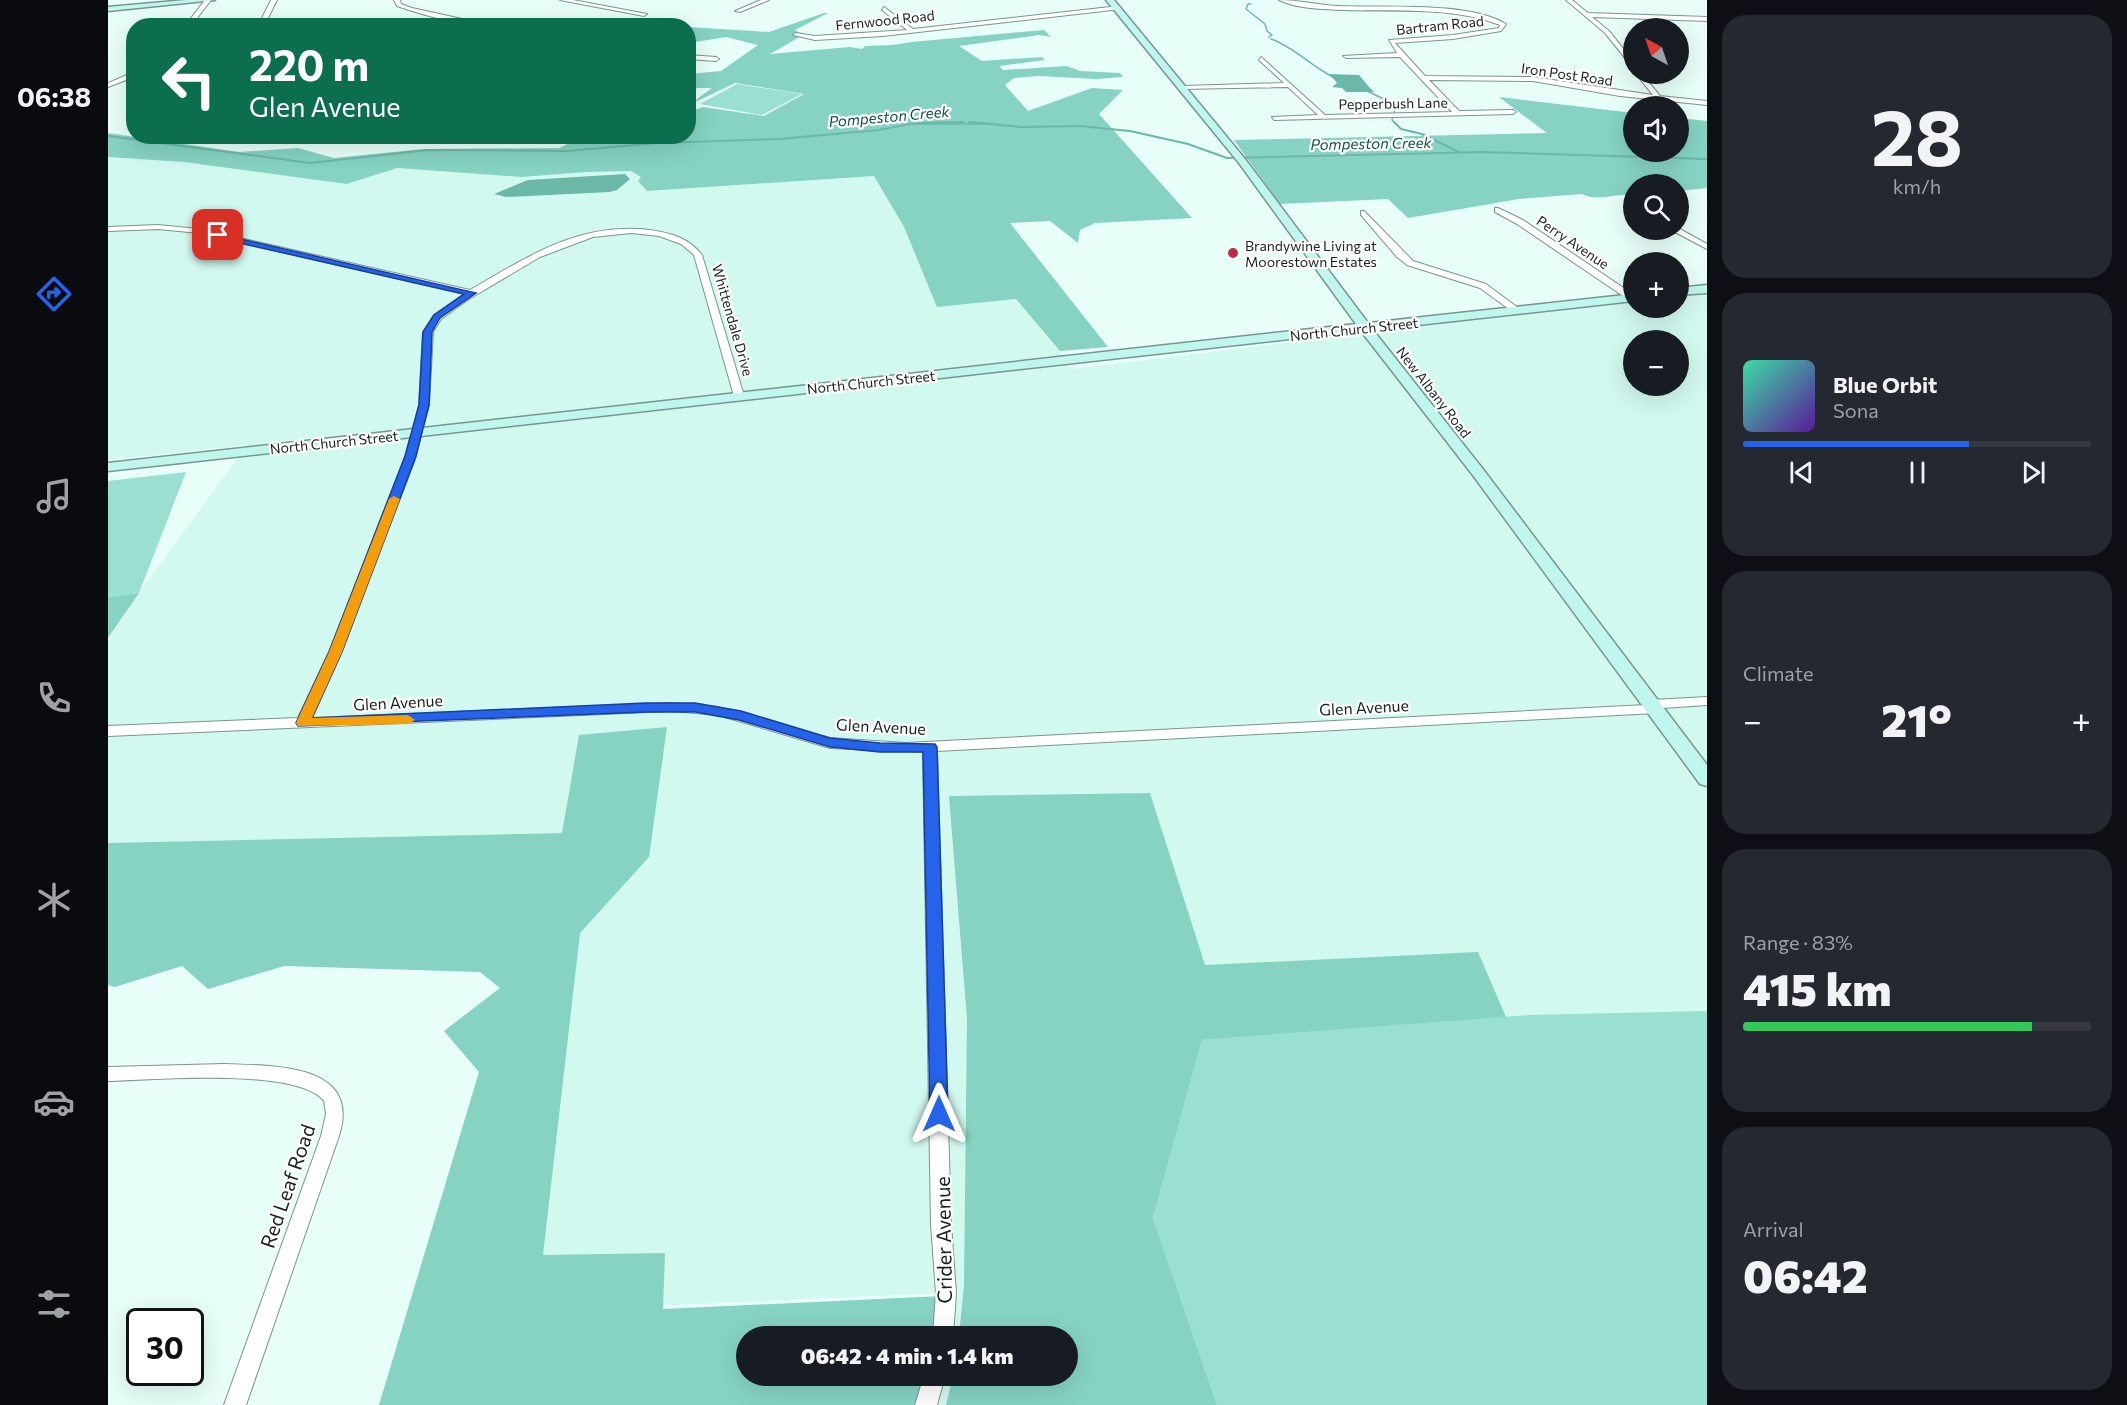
<!DOCTYPE html>
<html lang="en">
<head>
<meta charset="utf-8">
<style>
  :root { --surface:#171b24; --page:#242831; --text:#f1f3f6; --muted:#9ea1a6; --line:#363941; --accent:#2563eb }
  body { margin:0; font-family:Commissioner,sans-serif; background:var(--page); color:var(--text); height:100vh; display:flex; flex-direction:column; font-size:22px; white-space:nowrap }
  * { box-sizing:border-box; margin:0 }
  p { font-size:20px; color:var(--muted) }
  .icon { flex:none; width:33px; height:33px; fill:none; stroke:currentColor; stroke-width:2; stroke-linecap:round; stroke-linejoin:round }
  .map { position:relative; flex:1; overflow:hidden }
  .details { display:flex; flex-direction:column; gap:15px; padding:15px; background:#0d0f14; width:420px }
  .details>* { flex:none }
  .banner { position:absolute; left:18px; top:18px; width:570px; height:126px; border-radius:24px; box-shadow:0 6px 24px #0002; background:#0b6e4f; color:#fff; overflow:hidden }
  .needle { width:39px; rotate:320deg }
  .fabs { position:absolute; left:1515px; top:18px; display:grid; gap:12px }
  .fabs a { display:grid; place-items:center; width:66px; height:66px; border-radius:50%; background:var(--surface); box-shadow:0 6px 24px #0002; font-size:30px }
  .speed { position:absolute; left:18px; top:1308px; display:flex; gap:12px; font-size:30px; font-weight:700; text-align:center }
  .speed>* { display:grid; place-content:center; width:78px; height:78px; border-radius:50%; background:var(--surface); box-shadow:0 6px 24px #0002; line-height:1 }
  .speed .limit { border:3px solid #111; border-radius:9px; background:#fff; color:#111 }
  .pin { position:absolute; display:grid; place-items:center; width:51px; height:51px; color:#fff; margin:-26px; border-radius:12px; box-shadow:0 3px 9px #0006 }
  .me { position:absolute; width:66px; margin:-33px; rotate:0deg; stroke-linejoin:round; filter:drop-shadow(0 0 4px #0008) }
  .turn { display:flex; align-items:center; gap:21px; height:126px; padding:0 24px; font-size:27px }
  .turn .icon { width:78px; height:78px; stroke-width:2.5 }
  .turn b { display:block; font-size:42px; line-height:51px }
  .big { font-size:45px; font-weight:800; line-height:1.1 }
  .details .tile { flex:1; display:flex; flex-direction:column; justify-content:center; gap:9px; min-width:0; padding:0 21px; border-radius:24px; background:var(--page) }
  .details .dial { align-items:center; gap:0 }
  .dial b { font-size:78px; line-height:1 }
  .song { display:flex; align-items:center; gap:18px }
  .cover { width:72px; height:72px; border-radius:9px; background:linear-gradient(135deg,hsl(160 70% 55%),hsl(270 70% 35%)) }
  .played { height:6px; border-radius:3px; background:linear-gradient(90deg,var(--accent) 65%,var(--line) 65%) }
  .keys { display:flex; justify-content:space-around; direction:ltr }
  .heat { display:flex; justify-content:space-between; align-items:center; font-size:33px; direction:ltr }
  .charge { height:9px; border-radius:4px; background:linear-gradient(90deg,#34c759 83%,var(--line) 0) }
  .trip { position:absolute; left:628px; top:1326px; width:342px; height:60px; border-radius:30px; background:var(--surface); box-shadow:0 6px 24px #0002; font-weight:800; line-height:60px; text-align:center }
  main { display:flex; flex:1; min-height:0 }
  .tab-bar { display:flex; flex-direction:column; width:108px; justify-content:space-around; align-items:center; background:#090b0e; color:var(--muted) }
  .tab-bar .icon { width:42px; height:42px }
  .tab-bar .active { color:var(--accent) }
  .tab-bar b { font-size:27px; color:var(--text) }
  .map>svg:first-child { display:block }
  .built { fill:#d2f9f0; fill-rule:evenodd }
  .green { fill:#99e0d1 }
  .forest { fill:#86d3c3 }
  .water { fill:#6cb8a8 }
  .lines { fill:none; stroke-linecap:round; stroke-linejoin:round }
  .stream-far1 { stroke:#6cb8a8; stroke-width:1.5 }
  .stream { stroke:#6cb8a8; stroke-width:2 }
  .minor-casing { stroke:#7a958f; stroke-width:2 }
  .secondary-casing { stroke:#7a958f; stroke-width:3 }
  .minor { fill:#fff; fill-rule:evenodd }
  .secondary { fill:#bff7ee; fill-rule:evenodd }
  .route { fill:#2563eb; stroke:#184099; stroke-width:1.5 }
  .slow { fill:#f59e0b }
  .poi-dot { fill:#be2d45; stroke:#fff; stroke-width:2 }
  .labels { text-anchor:middle; dominant-baseline:central; stroke-width:4.5; stroke-linejoin:round; paint-order:stroke }
  .far-street-label { font-size:14px; fill:#17211f; stroke:#fff }
  .far-poi-label { font-size:14px; fill:#17211f; stroke:#fff; text-anchor:start }
  .far-water-label { font-size:15px; font-style:italic; fill:#105248; stroke:#fff }
  .street-label { font-size:16px; fill:#17211f; stroke:#fff }
  .near-street-label { font-size:20px; fill:#17211f; stroke:#fff }
</style>
</head>
<body>
<main>
<nav class="tab-bar">
<b>06:38</b>
<svg class="icon active" aria-label="directions" viewBox="0 0 24 24"><path d="M12 3l9 9-9 9-9-9zM9 14v-3h6M13 9l2 2-2 2"/></svg>
<svg class="icon" aria-label="music" viewBox="0 0 24 24"><path d="M9 18V5l10-2v13"/><circle cx="6" cy="18" r="3"/><circle cx="16" cy="16" r="3"/></svg>
<svg class="icon" aria-label="phone" viewBox="0 0 24 24"><path d="M5 4h4l2 5-3 2q2 4 5 5l2-3 5 2v4C11 20 4 13 5 4z"/></svg>
<svg class="icon" aria-label="climate" viewBox="0 0 24 24"><path d="M12 3v18M4 7l16 10M4 17L20 7"/></svg>
<svg class="icon" aria-label="car" viewBox="0 0 24 24"><path d="M5 17H2v-5l4-1 3-4h7l3 4 3 1v5h-3M9 17h6M6 11h13"/><circle cx="7" cy="17" r="2"/><circle cx="17" cy="17" r="2"/></svg>
<svg class="icon" aria-label="filters" viewBox="0 0 24 24"><path d="M4 7h16M4 17h16"/><circle cx="9" cy="7" r="2"/><circle cx="15" cy="17" r="2"/></svg>
</nav>
<div class="map">
<svg width="1599" height="1405" viewBox="0 0 1599 1405">
  <rect width="100%" height="100%" fill="#e8fff9"/>
  <path class="built" d="M0,157L76,162L239,184L288,168L413,177L479,172L524,171L533,177L539,191L766,176L796,227L829,307L908,299L952,351L964,369L1525,300L1526,308H1570L1571,294L1599,291V1381L1519,1405H816L824,1376H960V1336H835L837,1293L408,1312L455,833L0,843V642L31,593L139,445L0,460ZM1526,340H1570V386H1526Z"/>
  <path class="green" d="M629,84L694,94L654,115L592,104Z
    M78,472L31,593L0,597V481Z
    M1599,1011V1405H1109L1045,1218L1094,1040L1421,1015Z"/>
  <path class="forest" d="M716,13H720L687,30L695,35L662,54L742,47L754,49L757,46L785,45L804,42L936,30L943,37L932,35L851,46L874,61L934,57L937,60L891,66L895,70L959,66L972,71L1012,73L1015,77L988,79L931,76L906,78L897,85L920,111L984,88L1015,90L991,114L1084,218L987,223L972,230L970,243L942,221L902,223L1000,347L952,351L908,299L829,307L796,227L766,176L539,191L530,181L533,177L523,171L479,172L413,177L289,168L239,184L76,162L0,157V133L131,152L190,148L226,158L315,149L451,148L475,137L580,136L581,112L595,107L656,116L696,94L627,83L581,105L604,88H581V74L613,71L650,45L618,37L581,43V27L661,32Z
    M1391,97L1525,113L1526,152H1570L1571,118L1599,121V188L1571,191L1570,184H1526L1525,195C1510,193 1488,202 1474,194L1411,199L1300,218L1280,199L1172,204L1126,140L1439,133Z
    M31,593L0,638V597Z
    M559,727L541,857L472,933L435,1255L557,1253L555,1309L834,1296L824,1336H639V1376H815L808,1405H271L371,1072L336,1031L392,988L372,972L176,966L100,989L74,966L7,987L0,985V843L454,833L471,735Z
    M1042,793L1097,965L1370,952L1398,1017L1094,1040L1045,1218L1109,1405H838L845,1376H960V1336H851L856,1285L859,1019L841,796Z"/>
  <path class="water" d="M1221,74L1251,75C1256,81 1260,86 1266,92H1238L1234,88L1224,87L1229,83Z
    M517,174L522,179L509,190L502,192L398,197L386,194L420,180Z"/>
  <g class="lines">
    <path class="stream-far1" d="M1143,4H1140L1138,9L1157,24L1159,31L1164,35L1161,37
      M1163,39C1186,47 1203,66 1225,77
      M1259,91L1288,105L1284,120L1288,124
      M805,124H877"/>
    <path class="stream" d="M861,122L914,127L972,126L1022,131L1080,144L1119,158L1376,152L1599,159
      M1286,122L1293,129L1314,134L1351,152
      M0,136L202,163L320,150L459,151L550,143L671,139L771,130L808,123L856,122"/>
    <g class="minor-casing">
      <path id="minor" d="M97,0H103L83,26H77Z
        M163,0H169L158,22L160,26H154L152,22Z
        M286,0H292L293,4L304,8L386,26C354,26 318,16 289,6Z
        M452,0H465L539,14L536,16Z
        M653,0H661L632,12L627,11Z
        M1171,0C1191,0 1211,5 1230,6C1275,8 1361,1 1398,24L1393,31L1345,39L1287,43L1317,76L1425,77L1545,95L1528,74H1534L1552,96L1599,101V105L1512,96L1425,81L1321,80L1351,111L1405,110L1408,112L1405,114L1166,120L1164,117L1210,115L1180,87L1073,89L1075,86L1176,83L1151,60L1153,57L1217,115L1344,112L1292,57L1238,58L1235,56L1289,53L1281,40L1345,35L1391,28L1392,25C1343,6 1287,12 1235,10C1215,9 1189,9 1171,0Z
        M1458,0H1464L1480,13L1599,17V21L1484,17L1501,31L1526,62V69L1497,33Z
        M1011,6L1013,9L775,36L707,40L685,35L688,33L707,36L799,30L774,10L776,7L805,29Z
        M580,55L608,57L611,59L608,61L580,59Z
        M26,72V77L0,87V83Z
        M1520,200L1526,201V206L1517,204V200Z
        M1390,208L1415,220L1526,295V300H1521L1409,224L1387,212V208Z
        M1256,211L1305,261L1378,284L1413,310L1405,312L1372,288L1299,265L1289,257L1253,215V211Z
        M50,225L91,229L362,290C421,256 471,222 542,230C563,233 581,238 594,255L636,396L635,398H627L626,396L586,255L573,244L551,236L523,233L485,237L432,257L361,299L333,319L325,332L321,405L306,462L233,652L204,718L564,703L610,707L722,738L798,743L1538,705L1539,701L1544,700L1599,697V705L1554,708L1553,712L1548,713L829,751L843,1224L848,1293L845,1336H825L828,1293L823,1224L815,752L722,748L610,715L564,711L0,736V726L190,718L221,652L296,462L311,405L315,332L326,315L356,294L91,233L50,229L0,231V227Z
        M1570,228L1599,244V249L1567,232L1566,230Z
        M117,1064C166,1066 254,1063 231,1136L138,1405H116L213,1136L218,1114L216,1101C189,1067 44,1080 0,1081V1067Z
        M816,1376H837L829,1405H807Z"/>
    </g>
    <g class="secondary-casing">
      <path id="secondary" d="M78,0H107L0,11V7Z
        M998,0H1006L1137,159L1260,323L1526,294V301L1265,330L1374,468L1599,765V786L1592,784L1364,474L1253,331L0,471V463L1248,324L1131,163Z
        M1599,285V293L1570,295V288Z"/>
    </g>
    <use href="#minor" class="minor"/>
    <use href="#secondary" class="secondary"/>
  </g>
  <path class="route" d="M107,233L368,293L332,318L324,332L321,405L308,456L234,652L204,718L538,703H587L633,711L722,738L772,743L827,744L829,747L840,1114L838,1119L831,1122L824,1119L822,1114L815,752H772L722,747L631,720L587,712H538L190,726L188,723L221,652L297,456L311,405L315,332L326,315L356,294L110,238L107,237Z"/>
  <path class="slow" d="M286,496L292,499L234,652L204,718L300,715L307,720L300,724L190,726L188,723L221,652L281,499Z"/>
  <circle class="poi-dot" cx="1125" cy="253" r="6"/>
  <g class="labels">
    <g class="far-street-label">
      <text transform="translate(777 20) rotate(-6)">Fernwood Road</text>
      <text transform="translate(1332 25) rotate(-6)">Bartram Road</text>
      <text transform="translate(1459 74) rotate(8)">Iron Post Road</text>
      <text transform="translate(1285 103) rotate(-1)">Pepperbush Lane</text>
      <text transform="translate(1465 242) rotate(34)">Perry Avenue</text>
      <text transform="translate(625 320) rotate(74)">Whittendale Drive</text>
      <text transform="translate(1246 329) rotate(-6)">North Church Street</text>
      <text transform="translate(763 382) rotate(-6)">North Church Street</text>
      <text transform="translate(1326 392) rotate(52)">New Albany Road</text>
      <text transform="translate(226 442) rotate(-6)">North Church Street</text>
    </g>
    <g class="far-poi-label">
      <text x="1137" y="245">Brandywine Living at<tspan x="1137" dy="16">Moorestown Estates</tspan></text>
    </g>
    <g class="far-water-label">
      <text transform="translate(781 116) rotate(-5)">Pompeston Creek</text>
      <text transform="translate(1263 143) rotate(-1)">Pompeston Creek</text>
    </g>
    <g class="street-label">
      <text transform="translate(290 702) rotate(-3)">Glen Avenue</text>
      <text transform="translate(1256 707) rotate(-3)">Glen Avenue</text>
      <text transform="translate(773 726) rotate(3)">Glen Avenue</text>
    </g>
    <g class="near-street-label">
      <text transform="translate(179 1186) rotate(-71)">Red Leaf Road</text>
      <text transform="translate(835 1240) rotate(-91)">Crider Avenue</text>
    </g>
  </g>
</svg>
<div class="fabs">
<a><svg class="needle" viewBox="-14 -14 28 28"><path d="M0-13l5 13h-10z" fill="#e53935"/><path d="M0 13l5-13h-10z" fill="#9ea1a6"/></svg></a>
<a><svg class="icon" aria-label="sound" viewBox="0 0 24 24"><path d="M4 9h4l5-4v14l-5-4H4zM17 9q2 3 0 6"/></svg></a>
<a><svg class="icon" aria-label="search" viewBox="0 0 24 24"><circle cx="10" cy="10" r="6"/><path d="M15 15l6 6"/></svg></a>
<a>+</a>
<a>−</a>
</div>
<div class="speed"><div class="limit">30</div></div>
<div class="pin" style="left:110px;top:235px;background:#d93025"><svg class="icon" aria-label="arrive" viewBox="0 0 24 24"><path d="M6 21V4h12l-3 4 3 4H6"/></svg></div>
<svg class="me" style="left:831px;top:1114px" viewBox="-20 -20 40 40"><path d="M0-17L14 15 0 8-14 15z" fill="#2563eb" stroke="#fff" stroke-width="4"/></svg>
<div class="trip">06:42 · 4 min · 1.4 km</div>
<div class="banner">
<div class="turn"><svg class="icon" aria-label="left" viewBox="0 0 24 24"><path d="M17 20v-9H6M10 6l-5 5 5 5"/></svg><div><b>220 m</b>Glen Avenue</div></div>
</div>
</div>
<section class="details">
<div class="tile dial"><b>28</b><p>km/h</p></div>
<div class="tile">
<div class="song"><i class="cover"></i><div><b>Blue Orbit</b><p>Sona</p></div></div>
<div class="played"></div>
<div class="keys"><svg class="icon" aria-label="previous" viewBox="0 0 24 24"><path d="M18 5L8 12l10 7zM5 5v14"/></svg><svg class="icon" aria-label="pause" viewBox="0 0 24 24"><path d="M8 5v14M16 5v14"/></svg><svg class="icon" aria-label="next" viewBox="0 0 24 24"><path d="M6 5l10 7-10 7zM19 5v14"/></svg></div>
</div>
<div class="tile"><p>Climate</p>
<div class="heat"><a>−</a><b class="big">21°</b><a>+</a></div>
</div>
<div class="tile"><p>Range · 83%</p><b class="big">415 km</b><div class="charge"></div></div>
<div class="tile"><p>Arrival</p><b class="big">06:42</b></div>
</section>
</main>
</body>
</html>
